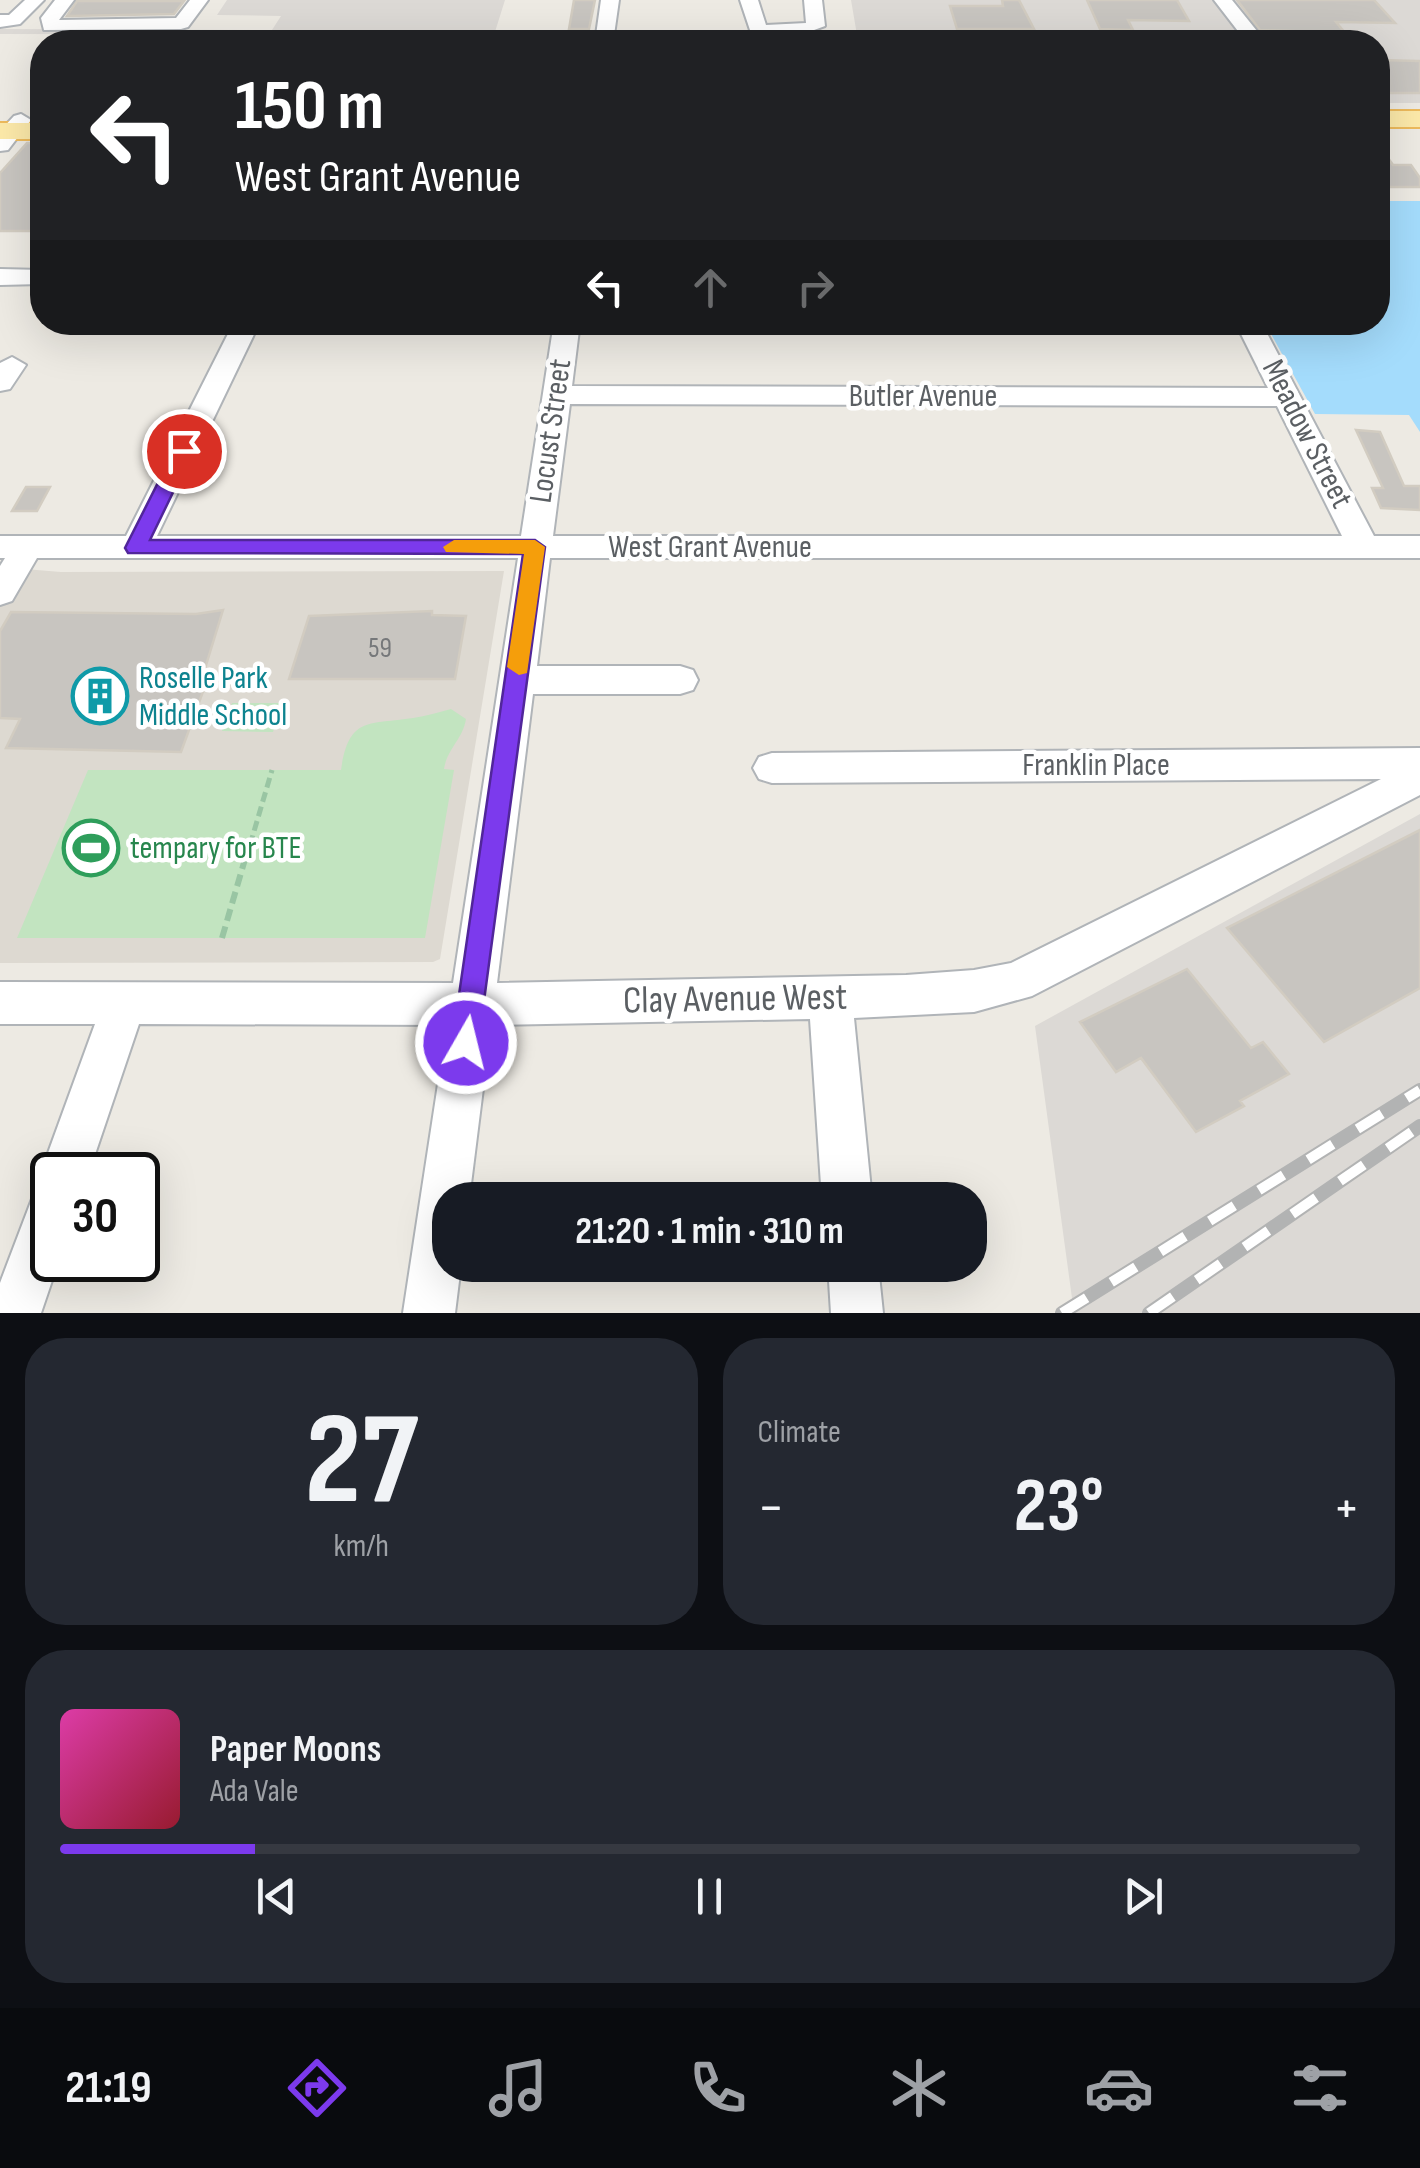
<!DOCTYPE html>
<html lang="en">
<head>
<meta charset="utf-8">
<style>
  :root { --surface:#171b24; --page:#242831; --text:#f1f3f6; --muted:#9ea1a6; --line:#363941; --accent:#7c3aed }
  body { margin:0; font-family:"Sofia Sans Condensed",sans-serif; background:var(--page); color:var(--text); height:100vh; display:flex; flex-direction:column; font-size:38px; white-space:nowrap }
  * { box-sizing:border-box; margin:0 }
  p { font-size:32px; color:var(--muted) }
  .icon { flex:none; width:55px; height:55px; fill:none; stroke:currentColor; stroke-width:2; stroke-linecap:round; stroke-linejoin:round }
  .map { position:relative; height:1313px; overflow:hidden }
  .sheet { display:flex; flex-direction:column; gap:25px; padding:25px; background:#0d0f14; flex:1 }
  .sheet>* { flex:none }
  .hud { position:absolute; left:30px; top:30px; width:1360px; height:305px; border-radius:40px; box-shadow:0 10px 40px #0002; background:#202124; color:#fff; overflow:hidden }
  .speed { position:absolute; left:30px; top:1152px; display:flex; gap:20px; font-size:50px; font-weight:700; text-align:center }
  .speed>* { display:grid; place-content:center; width:130px; height:130px; border-radius:50%; background:var(--surface); box-shadow:0 10px 40px #0002; line-height:1 }
  .speed .limit { border:5px solid #111; border-radius:15px; background:#fff; color:#111 }
  .pin { position:absolute; display:grid; place-items:center; width:85px; height:85px; color:#fff; margin:-42px; border:5px solid #fff; border-radius:50%; box-shadow:0 2px 10px #0007 }
  .me { position:absolute; width:110px; margin:-55px; rotate:8deg; stroke-linejoin:round; filter:drop-shadow(0 0 8px #0008) }
  .turn { display:flex; align-items:center; gap:35px; height:210px; padding:0 40px; font-size:45px }
  .turn .icon { width:130px; height:130px; stroke-width:2.5 }
  .turn b { display:block; font-size:70px; line-height:85px }
  .lanes { display:flex; align-items:center; height:95px; padding:0 40px; background:#0003; justify-content:center; gap:50px; direction:ltr }
  .lanes .off { opacity:.35 }
  .big { font-size:75px; font-weight:700; line-height:1.1 }
  .sheet .tile { flex:1; display:flex; flex-direction:column; justify-content:center; gap:15px; min-width:0; padding:0 35px; border-radius:40px; background:var(--page) }
  .sheet .dial { align-items:center; gap:0 }
  .dial b { font-size:130px; line-height:1 }
  .song { display:flex; align-items:center; gap:30px }
  .cover { width:120px; height:120px; border-radius:15px; background:linear-gradient(135deg,hsl(320 70% 55%),hsl(350 70% 35%)) }
  .played { height:10px; border-radius:5px; background:linear-gradient(90deg,var(--accent) 15%,var(--line) 15%) }
  .keys { display:flex; justify-content:space-around; direction:ltr }
  .heat { display:flex; justify-content:space-between; align-items:center; font-size:55px; direction:ltr }
  .sheet .tiles { flex:1; display:grid; gap:25px; grid-template-columns:1fr 1fr }
  .tile:last-child { grid-column:span 2 }
  .trip { position:absolute; left:432px; top:1182px; width:555px; height:100px; border-radius:40px; background:var(--surface); box-shadow:0 10px 40px #0002; font-weight:700; line-height:100px; text-align:center }
  .tab-bar { display:flex; height:160px; justify-content:space-around; align-items:center; background:#090b0e; color:var(--muted) }
  .tab-bar .icon { width:70px; height:70px }
  .tab-bar .selected { color:var(--accent) }
  .tab-bar b { font-size:45px; color:var(--text) }
  .map>svg:first-child { display:block }
  .industrial { fill:#dcd9d5 }
  .education { fill:#ddd9d1 }
  .green { fill:#c2e4c0 }
  .water { fill:#a4dcfc }
  .building { fill:#c8c5c0; stroke:#d2ccc1; stroke-width:2.5 }
  .lines { fill:none; stroke-linecap:round; stroke-linejoin:round }
  .minor-casing { stroke:#b0b4b8; stroke-width:4 }
  .major-casing { stroke:#edba5c; stroke-width:4 }
  .path-far1 { stroke:#99c5a3; stroke-width:5; stroke-dasharray:10 5; stroke-linecap:butt }
  .path { stroke:#99c5a3; stroke-width:6; stroke-dasharray:12 6; stroke-linecap:butt }
  .minor { fill:#fff; fill-rule:evenodd }
  .major { fill:#fce9a9; fill-rule:evenodd }
  .rail-casing { stroke:#b2b3b3; stroke-width:14 }
  .rail { stroke:#fff; stroke-width:10; stroke-dasharray:29; stroke-linecap:butt }
  .route { fill:#7c3aed; stroke:#51269a; stroke-width:2.5 }
  .slow { fill:#f59e0b }
  .labels { text-anchor:middle; dominant-baseline:central; stroke-width:9; stroke-linejoin:round; paint-order:stroke }
  .number-label { font-size:28px; fill:#76787a }
  .street-label { font-size:32px; fill:#5b5f63; stroke:#fff }
  .culture-label { font-size:32px; fill:#0d838f; stroke:#fff; text-anchor:start }
  .leisure-label { font-size:32px; fill:#27864d; stroke:#fff; text-anchor:start }
  .near-street-label { font-size:38px; fill:#5b5f63; stroke:#fff }
</style>
</head>
<body>
<div class="map">
<svg width="1420" height="1313" viewBox="0 0 1420 1313">
  <rect width="100%" height="100%" fill="#edeae3"/>
  <path class="industrial" d="M227,0H505L494,35L0,34V29L272,30L281,16L217,15Z
    M851,0H1420V103H1378V42H1015L1002,36L857,35Z
    M1420,814V1313H1074L1035,1026Z"/>
  <path class="education" d="M0,567L61,572L504,571L440,959L433,962L0,963Z"/>
  <path class="green" d="M232,703H282L273,732L222,731Z
    M451,709L466,719C463,739 447,749 444,769L454,770L425,938H17L88,770H341C349,716 368,725 413,718C426,716 439,712 451,709Z"/>
  <path class="water" d="M1378,201H1420V432L1409,415L1315,414L1265,323L1378,322Z"/>
  <path class="building" d="M574,0H595L589,29H569Z
    M1002,0H1019L1034,29H957L950,6H1003Z
    M1087,0H1177L1189,21L1128,20L1133,30L1100,29Z
    M1237,0H1374L1395,23L1336,22L1345,33L1260,30Z
    M77,1H184L174,14L67,16Z
    M1378,60L1420,61V93H1378Z
    M27,143H42V231H0V173Z
    M1378,144L1393,165H1411L1420,178V187H1378Z
    M1356,430L1380,432L1404,486H1420V510L1381,508L1372,488H1383Z
    M26,487H50L37,511H12Z
    M223,610L203,675H209L181,752L6,748L20,719L0,718V631L11,612L196,614Z
    M432,611V615L466,616L455,679H289L309,616Z
    M1420,830V988L1324,1042L1227,928Z
    M1187,969L1251,1048L1263,1042L1289,1074L1240,1101L1244,1106L1196,1132L1141,1058L1116,1072L1080,1022Z"/>
  <g class="lines">
    <g class="minor-casing">
      <path id="minor" d="M25,0H44L20,24L0,27V15H9Z
        M55,0H74L59,20L176,18L190,0H208L188,27L181,29L44,30L41,18Z
        M601,0H619L613,42H595Z
        M740,0H758L766,25L806,23L804,0H822L825,26L795,37L751,33Z
        M1214,0H1232L1257,31L1255,35H1241Z
        M21,114L31,120L8,150L0,151V131L14,116Z
        M0,269L42,270V284L0,285Z
        M234,322H260L157,536H521L554,322H580L572,386L1268,388L1235,322H1261L1374,536H1420V558H550L537,666H680L693,670L698,680L693,690L680,694H533L497,983L906,975L974,970L1011,963L1381,779L772,783L759,779L753,768L759,757L772,753L1420,748V795L1032,996L974,1012L854,1018L872,1200H822L810,1019L491,1025L469,1200H450V1265H461L455,1313H403L447,1025L139,1024L88,1175H52V1260H59L41,1313H0V1283L35,1191L44,1186L40,1175L95,1024H0V982L453,983L518,558H37L12,601L0,605V566L5,558H0V536H126ZM570,404L1277,406L1342,536H553Z
        M12,357L26,365L10,389L0,391V363Z
        M828,1265H878L883,1313H831Z"/>
    </g>
    <g class="major-casing">
      <path id="major" d="M1378,111H1420V127H1378Z
        M0,123H42V139H0Z"/>
    </g>
    <path class="path-far1" d="M250,845L272,770"/>
    <path class="path" d="M222,938L250,842"/>
    <use href="#minor" class="minor"/>
    <use href="#major" class="major"/>
    <g class="rail-casing">
      <path id="rail" d="M1062,1313L1420,1090
        M1149,1313L1420,1126"/>
    </g>
    <use href="#rail" class="rail"/>
  </g>
  <path class="route" d="M184,445L193,451L150,540H535L545,547L477,1053L466,1057L456,1053L452,1043L523,554L128,553L125,548L174,451Z"/>
  <path class="slow" d="M454,540H535L545,547L527,673L519,675L507,667L524,554L446,552L443,547Z"/>
  <defs>
    <g id="building-ring" transform="scale(2.875)"><circle r="9.5" fill="#fff" stroke="#0f9aa8" stroke-width="1.5"/><path d="M-4-6H4V6H1V3H-1V6H-4ZM-2.5-4.3h1.7v1.8h-1.7ZM.8-4.3h1.7v1.8H.8ZM-2.5-1h1.7V.8h-1.7ZM.8-1h1.7V.8H.8Z" fill="#0f9aa8"/></g>
    <g id="stadium-ring" transform="scale(2.875)"><circle r="9.5" fill="#fff" stroke="#2e9e5b" stroke-width="1.5"/><path d="M0-5a6.5 5 0 1 0 0 10a6.5 5 0 1 0 0-10ZM-3.5-1.8h7v3.6h-7Z" fill="#2e9e5b"/></g>
  </defs>
  <g fill-rule="evenodd">
    <use href="#building-ring" x="100" y="696"/>
    <use href="#stadium-ring" x="91" y="848"/>
  </g>
  <g class="labels">
    <g class="number-label">
      <text x="380" y="648">59</text>
    </g>
    <g class="street-label">
      <text x="923" y="396">Butler Avenue</text>
      <text transform="translate(551 431) rotate(-82)">Locust Street</text>
      <text transform="translate(1307 434) rotate(63)">Meadow Street</text>
      <text x="710" y="547">West Grant Avenue</text>
      <text x="1096" y="765">Franklin Place</text>
    </g>
    <g class="culture-label">
      <text x="139" y="678">Roselle Park<tspan x="139" dy="37">Middle School</tspan></text>
    </g>
    <g class="leisure-label">
      <text x="130" y="848">tempary for BTE</text>
    </g>
    <g class="near-street-label">
      <text transform="translate(735 999) rotate(-1)">Clay Avenue West</text>
    </g>
  </g>
</svg>
<div class="speed"><div class="limit">30</div></div>
<div class="pin" style="left:184px;top:451px;background:#d93025"><svg class="icon" aria-label="arrive" viewBox="0 0 24 24"><path d="M6 21V4h12l-3 4 3 4H6"/></svg></div>
<svg class="me" style="left:466px;top:1043px" viewBox="-20 -20 40 40"><circle r="17" fill="#7c3aed" stroke="#fff" stroke-width="3"/><path d="M0-11L8 9 0 5-8 9z" fill="#fff"/></svg>
<div class="trip">21:20 · 1 min · 310 m</div>
<div class="hud">
<div class="turn"><svg class="icon" aria-label="left" viewBox="0 0 24 24"><path d="M17 20v-9H6M10 6l-5 5 5 5"/></svg><div><b>150 m</b>West Grant Avenue</div></div>
<div class="lanes"><svg class="icon" aria-label="left" viewBox="0 0 24 24"><path d="M17 20v-9H6M10 6l-5 5 5 5"/></svg><svg class="icon off" aria-label="ahead" viewBox="0 0 24 24"><path d="M12 20V5M6 11l6-6 6 6"/></svg><svg class="icon off" aria-label="right" viewBox="0 0 24 24"><path d="M7 20v-9h11M14 6l5 5-5 5"/></svg></div>
</div>
</div>
<section class="sheet">
<div class="tiles">
<div class="tile dial"><b>27</b><p>km/h</p></div>
<div class="tile"><p>Climate</p>
<div class="heat"><a>−</a><b class="big">23°</b><a>+</a></div>
</div>
<div class="tile">
<div class="song"><i class="cover"></i><div><b>Paper Moons</b><p>Ada Vale</p></div></div>
<div class="played"></div>
<div class="keys"><svg class="icon" aria-label="previous" viewBox="0 0 24 24"><path d="M18 5L8 12l10 7zM5 5v14"/></svg><svg class="icon" aria-label="pause" viewBox="0 0 24 24"><path d="M8 5v14M16 5v14"/></svg><svg class="icon" aria-label="next" viewBox="0 0 24 24"><path d="M6 5l10 7-10 7zM19 5v14"/></svg></div>
</div>
</div>
</section>
<nav class="tab-bar">
<b>21:19</b>
<svg class="icon selected" aria-label="directions" viewBox="0 0 24 24"><path d="M12 3l9 9-9 9-9-9zM9 14v-3h6M13 9l2 2-2 2"/></svg>
<svg class="icon" aria-label="music" viewBox="0 0 24 24"><path d="M9 18V5l10-2v13"/><circle cx="6" cy="18" r="3"/><circle cx="16" cy="16" r="3"/></svg>
<svg class="icon" aria-label="phone" viewBox="0 0 24 24"><path d="M5 4h4l2 5-3 2q2 4 5 5l2-3 5 2v4C11 20 4 13 5 4z"/></svg>
<svg class="icon" aria-label="climate" viewBox="0 0 24 24"><path d="M12 3v18M4 7l16 10M4 17L20 7"/></svg>
<svg class="icon" aria-label="car" viewBox="0 0 24 24"><path d="M5 17H2v-5l4-1 3-4h7l3 4 3 1v5h-3M9 17h6M6 11h13"/><circle cx="7" cy="17" r="2"/><circle cx="17" cy="17" r="2"/></svg>
<svg class="icon" aria-label="filters" viewBox="0 0 24 24"><path d="M4 7h16M4 17h16"/><circle cx="9" cy="7" r="2"/><circle cx="15" cy="17" r="2"/></svg>
</nav>
</body>
</html>
